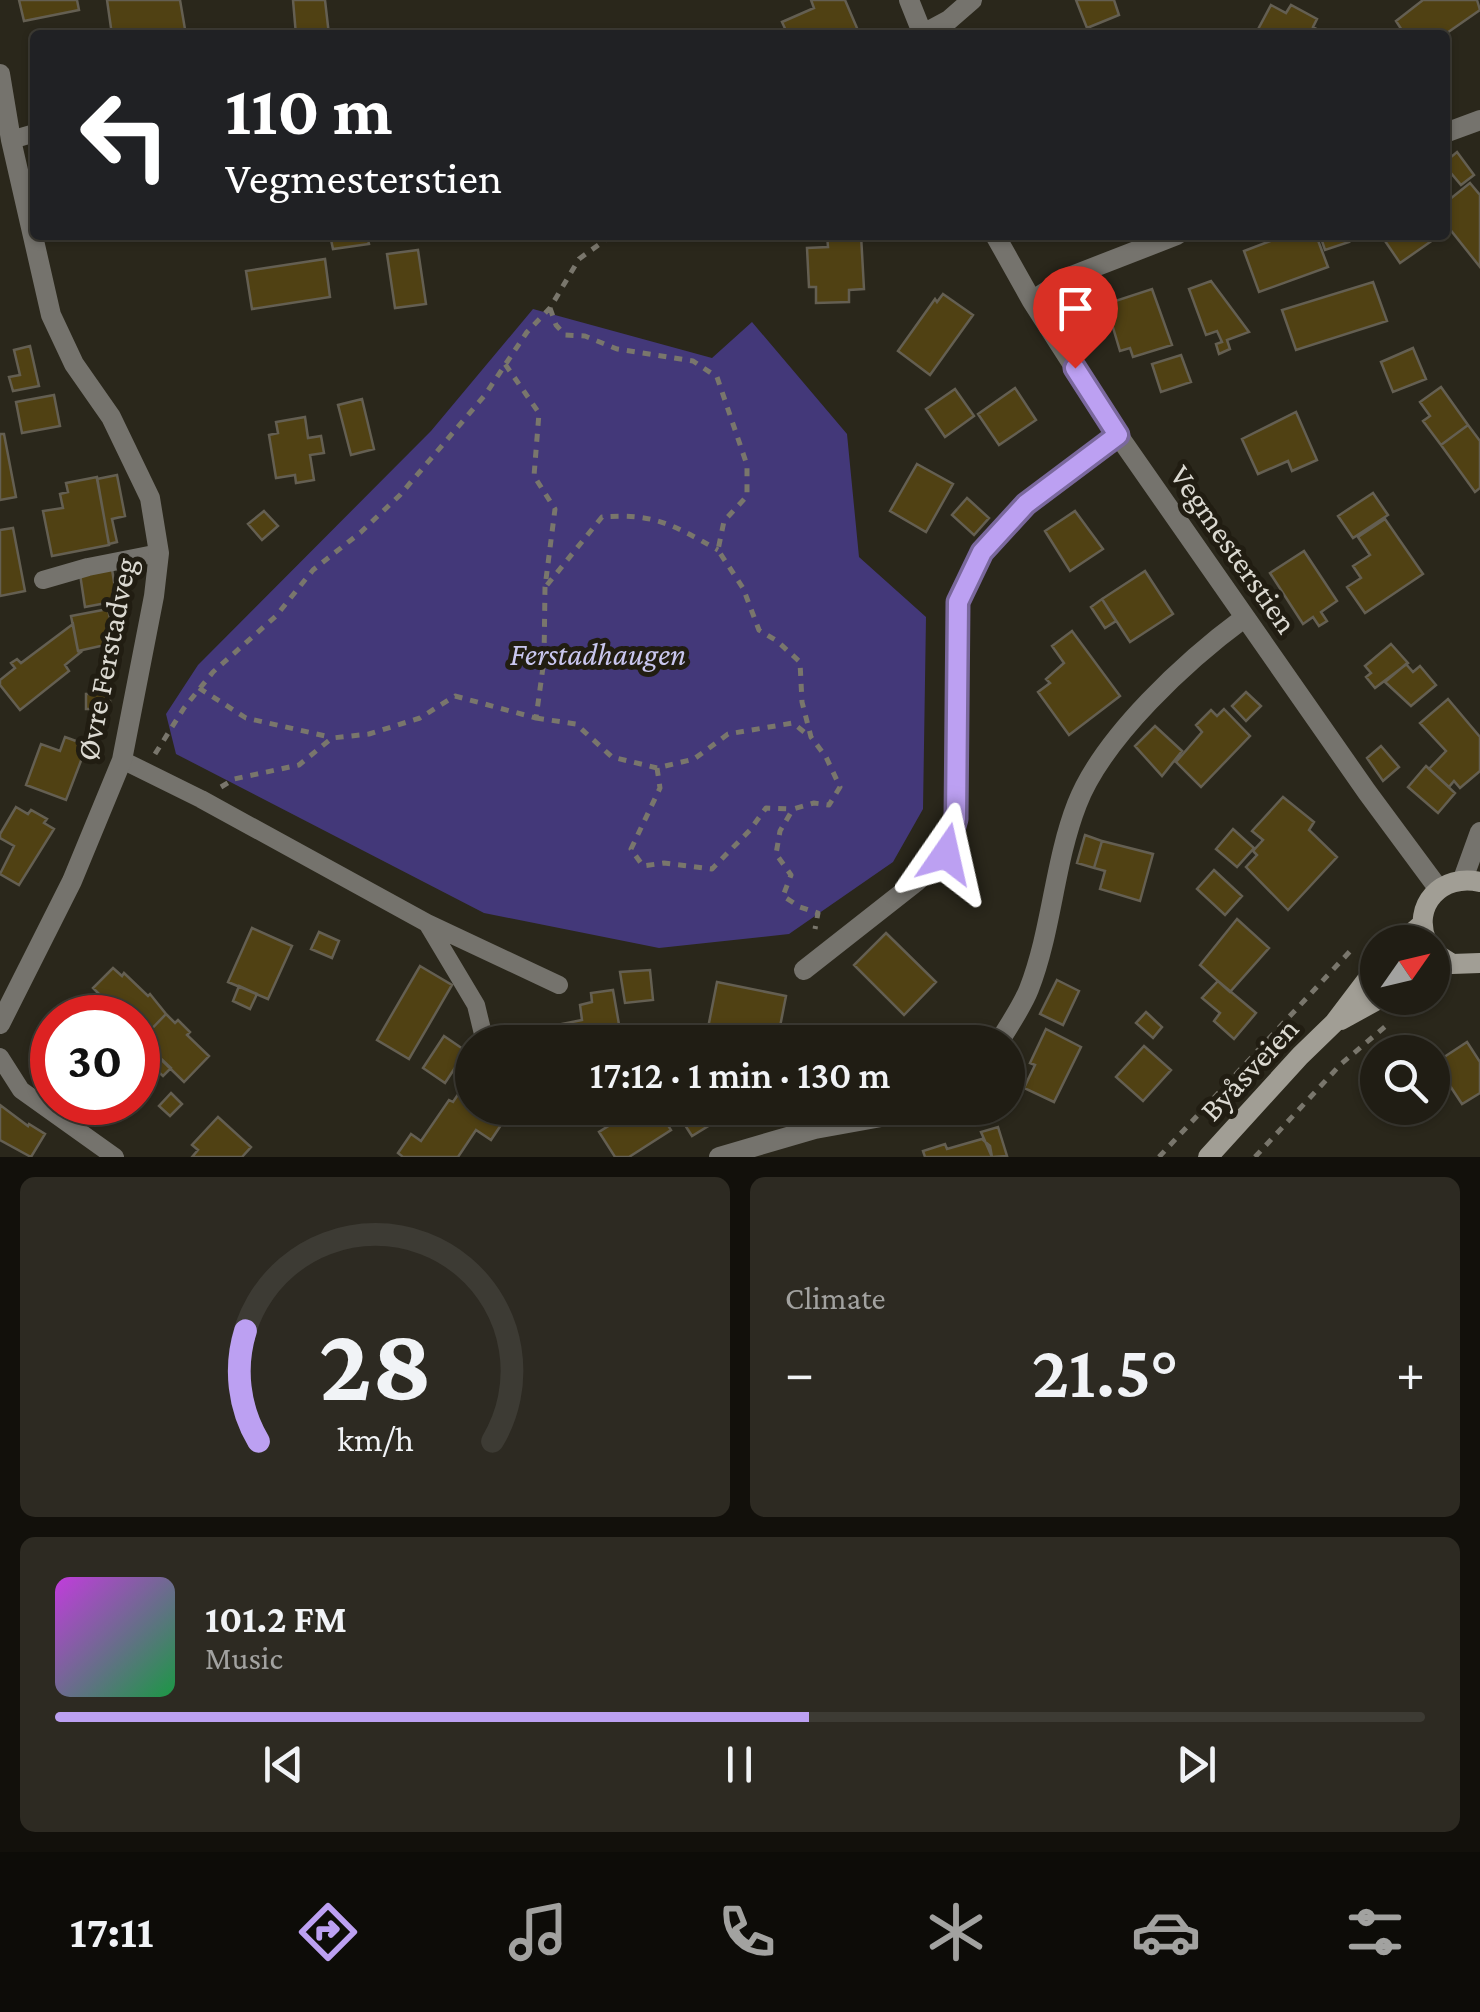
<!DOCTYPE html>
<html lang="en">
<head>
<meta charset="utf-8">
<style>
  :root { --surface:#201d14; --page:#2d2a22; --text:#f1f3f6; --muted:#a2a2a0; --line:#3d3b34; --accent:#bca0f2 }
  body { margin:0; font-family:"Crimson Pro",serif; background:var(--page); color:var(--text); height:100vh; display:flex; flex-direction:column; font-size:38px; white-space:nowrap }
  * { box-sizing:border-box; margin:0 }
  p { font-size:32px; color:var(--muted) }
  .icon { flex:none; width:55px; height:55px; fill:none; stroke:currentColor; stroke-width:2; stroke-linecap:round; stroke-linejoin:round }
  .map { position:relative; height:1157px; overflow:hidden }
  .drawer { display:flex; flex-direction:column; gap:20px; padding:20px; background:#12100b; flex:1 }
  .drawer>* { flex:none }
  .top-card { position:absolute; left:30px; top:30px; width:1420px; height:210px; border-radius:10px; box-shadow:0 2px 8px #0004,0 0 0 2px var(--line); background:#202124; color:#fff; overflow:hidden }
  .needle { width:65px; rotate:56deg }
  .controls { position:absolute; left:1360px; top:925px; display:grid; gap:20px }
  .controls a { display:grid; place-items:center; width:90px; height:90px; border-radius:50%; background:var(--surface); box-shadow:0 2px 8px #0004,0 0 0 2px var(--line); font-size:50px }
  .speed { position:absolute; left:30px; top:995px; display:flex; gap:20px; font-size:50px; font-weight:700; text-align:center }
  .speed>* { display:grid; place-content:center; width:130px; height:130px; border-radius:50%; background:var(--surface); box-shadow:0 2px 8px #0004,0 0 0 2px var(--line); line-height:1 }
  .speed .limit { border:15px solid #d22; background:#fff; color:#111 }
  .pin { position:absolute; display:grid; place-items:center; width:85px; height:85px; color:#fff; margin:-102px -42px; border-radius:50% 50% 50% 0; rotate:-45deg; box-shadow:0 0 10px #0007 }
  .pin .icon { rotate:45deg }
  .me { position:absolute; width:110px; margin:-55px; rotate:11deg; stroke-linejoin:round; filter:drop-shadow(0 0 8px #0008) }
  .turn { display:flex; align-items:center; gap:35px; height:210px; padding:0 30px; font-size:45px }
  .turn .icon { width:130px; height:130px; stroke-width:2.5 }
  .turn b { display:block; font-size:70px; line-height:85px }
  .big { font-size:75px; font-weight:600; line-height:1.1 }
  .drawer .widget { flex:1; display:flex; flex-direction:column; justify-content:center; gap:15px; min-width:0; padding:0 35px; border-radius:15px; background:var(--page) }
  .drawer .dial { align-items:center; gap:0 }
  .dial svg { height:260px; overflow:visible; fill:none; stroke:var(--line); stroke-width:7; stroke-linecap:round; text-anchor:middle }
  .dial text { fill:var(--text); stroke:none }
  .song { display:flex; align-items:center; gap:30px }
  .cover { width:120px; height:120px; border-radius:15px; background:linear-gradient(135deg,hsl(290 70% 55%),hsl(140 70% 35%)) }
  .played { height:10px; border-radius:5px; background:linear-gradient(90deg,var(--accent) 55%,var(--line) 55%) }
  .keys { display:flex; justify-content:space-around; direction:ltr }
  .heat { display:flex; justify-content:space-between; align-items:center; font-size:55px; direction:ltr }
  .drawer .tiles { flex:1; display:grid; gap:20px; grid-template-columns:1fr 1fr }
  .widget:last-child { grid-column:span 2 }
  .trip { position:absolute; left:455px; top:1025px; width:570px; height:100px; border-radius:50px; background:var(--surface); box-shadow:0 2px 8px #0004,0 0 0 2px var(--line); font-weight:600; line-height:100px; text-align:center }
  .dock { display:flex; height:160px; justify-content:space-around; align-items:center; background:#0d0c08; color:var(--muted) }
  .dock .icon { width:70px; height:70px }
  .dock .on { color:var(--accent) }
  .dock b { font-size:45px; color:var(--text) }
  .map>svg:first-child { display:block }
  .green { fill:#433879 }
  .building { fill:#504113; stroke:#645f52; stroke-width:2.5 }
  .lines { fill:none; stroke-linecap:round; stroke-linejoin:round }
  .path { stroke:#79766c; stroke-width:5; stroke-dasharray:8 8; stroke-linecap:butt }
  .service { stroke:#75736d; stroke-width:18 }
  .minor { stroke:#75736d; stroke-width:20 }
  .secondary { stroke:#a19e95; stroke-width:20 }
  .route-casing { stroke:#7a689d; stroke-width:25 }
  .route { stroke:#bca0f2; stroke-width:18 }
  .labels { text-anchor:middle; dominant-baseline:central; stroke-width:10; stroke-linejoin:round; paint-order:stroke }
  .street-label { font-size:32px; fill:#dbd9d1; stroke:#211d12 }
  .park-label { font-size:32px; font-style:italic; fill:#c9c7ef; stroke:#211d12 }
</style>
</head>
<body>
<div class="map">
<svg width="1480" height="1157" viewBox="0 0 1480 1157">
  <rect width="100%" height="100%" fill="#2a271b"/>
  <path class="green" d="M533,309L712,358L752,322L847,434L859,557L926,617L923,809L893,862L789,934L659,948L484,913L176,754L166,714L198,665L431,431Z"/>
  <path class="building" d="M19,0H77L79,10L24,21Z
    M107,0H180L186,35H112Z
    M293,0H325L329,35H296Z
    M811,0H845L857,28L840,35H788L782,22L814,8Z
    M1076,0H1114L1119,15L1087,28Z
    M1423,0H1477L1480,10L1444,35H1405L1396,21Z
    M1271,5L1286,13L1291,5L1317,19L1313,27L1328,35H1255Z
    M1457,152L1474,175L1461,185L1445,166V162Z
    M1470,183L1480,195V267L1445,223V203Z
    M330,235H367L369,244L333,249Z
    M827,235H861L864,289L849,290V302L816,303V287H809L807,248L828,247Z
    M1286,235H1316L1328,267L1259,292L1244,251Z
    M1320,235H1346L1349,242L1325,250Z
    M1381,235H1430L1433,240L1400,263Z
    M418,250L426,304L395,308L387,254Z
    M325,259L330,297L252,309L246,271Z
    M1211,281L1249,332L1227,340L1230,349L1219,354L1216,344L1222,342L1217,331L1206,335L1189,289Z
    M1373,282L1387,321L1296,350L1282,310Z
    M1152,289L1172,345L1133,357L1130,348L1120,351L1106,304Z
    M943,294L973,315L930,375L898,351L935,299L937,302Z
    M30,346L39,386L13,391L9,377L20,375L14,350Z
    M1413,348L1426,379L1393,392L1381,362Z
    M1181,355L1191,382L1161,392L1152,364Z
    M1441,387L1468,425L1441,445L1423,421L1430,416L1420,402Z
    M1015,388L1036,420L999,445L978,414Z
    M955,389L974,416L945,437L926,409Z
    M54,395L60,426L22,433L16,402Z
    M362,399L374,449L351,455L338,405Z
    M1296,412L1317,460L1292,471L1288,461L1258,474L1242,439Z
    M305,417L308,438L321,436L324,453L310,455L314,480L296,483L295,475L276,478L269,435L278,433L276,422Z
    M1468,425L1480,441V488L1475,492L1441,445Z
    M0,434H4L16,497L0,500Z
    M917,464L953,484L926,532L890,511Z
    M117,475L125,516L112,519L117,542L109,544L97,479Z
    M97,477L109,545L52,556L43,511L63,508L60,494L68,492L66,483Z
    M1373,493L1388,515L1353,538L1338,516Z
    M967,498L989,518L974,535L952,515Z
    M264,511L278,526L262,540L248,524Z
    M1075,511L1103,549L1070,571L1045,531Z
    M1385,519L1423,574L1365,613L1347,587L1361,578L1353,566L1370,555L1358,537Z
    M13,528L25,591L0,596V530Z
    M1304,551L1337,601L1321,612L1327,621L1319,626L1313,617L1303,624L1270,573Z
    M112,569L117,601L85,607L80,574Z
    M1145,571L1173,614L1130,642L1102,599Z
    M1102,599L1116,621L1105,628L1091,607Z
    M108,609L114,637L104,639L105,645L78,651L71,616Z
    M73,624L78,651L81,652L65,665L69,671L20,710L0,685V680L15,668L11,663L17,659L21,663Z
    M1072,631L1120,696L1069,735L1038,692L1050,683L1046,679L1064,663L1052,646Z
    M1391,644L1408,663L1375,688L1366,677L1371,673L1365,666Z
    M1406,664L1413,672L1420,666L1436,685L1411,706L1385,682Z
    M1246,692L1261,706L1246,721L1232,706Z
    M110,693V709H86V694Z
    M1448,699L1480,737V771L1460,788L1454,781L1449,787L1429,769L1446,751L1420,723Z
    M1224,709L1250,736L1201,787L1176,762L1202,732L1196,725L1211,710L1217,716Z
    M1155,726L1182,751L1162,776L1135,746Z
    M65,737L87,745L66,800L26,785L41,744L60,751Z
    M1381,746L1399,767L1383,781L1367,758Z
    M1426,766L1455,793L1438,813L1408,787Z
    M1283,797L1314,822L1309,830L1337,857L1288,910L1246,867L1257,855L1253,851L1263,840L1252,831Z
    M16,807L28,814L31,810L47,819L44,823L54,829L19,885L0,874L14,846L0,838V834Z
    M1233,829L1254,848L1237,867L1216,849Z
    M1085,835L1102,841L1094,868L1077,863Z
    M1102,841L1153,854L1140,901L1100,889L1105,871L1094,868Z
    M1214,870L1242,896L1225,915L1197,889Z
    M1237,919L1269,948L1230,992L1200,965Z
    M252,928L292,946L268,999L228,982Z
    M319,932L339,941L332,958L311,949Z
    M886,933L936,982L904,1015L854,965Z
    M420,966L452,985L409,1059L377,1040Z
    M113,968L122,976L124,973L148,996L150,994L166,1014L141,1040L171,1068L163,1076L152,1066L156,1062L138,1044V1018H118L99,999L101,996L93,988Z
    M650,970L653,1000L625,1003L620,972Z
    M1057,980L1079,991L1063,1025L1040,1014Z
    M1218,981L1256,1013L1234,1039L1214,1021L1220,1013L1202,998Z
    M717,982L786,996L777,1042L708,1028Z
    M239,986L257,994L250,1009L233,1001Z
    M613,990L621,1036L588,1042H566L562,1024L582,1020L580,1005L592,1002L591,993Z
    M1146,1012L1162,1027L1153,1038L1136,1023Z
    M166,1014L175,1023L178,1020L190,1032L187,1035L209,1056L184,1082L141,1040Z
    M1046,1029L1081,1047L1054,1102L1024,1088L1035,1065L1030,1063Z
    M444,1036L466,1051L445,1083L423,1068Z
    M1467,1042L1480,1062V1093L1462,1104L1435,1063Z
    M1144,1046L1171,1070L1143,1101L1116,1077Z
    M49,1052L52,1054V1086L39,1078Z
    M461,1090L472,1097V1108H488L505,1119L491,1140L476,1130L458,1157H403L398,1153L411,1134L421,1141L449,1100L453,1102Z
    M171,1093L182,1104L170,1116L159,1106Z
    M0,1105L28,1126L29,1124L45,1134L31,1157L0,1140Z
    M637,1108H657L671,1130L629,1157H615L599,1132Z
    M674,1108H710L718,1120L692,1136Z
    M218,1117L251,1147L242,1157H192L198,1150L192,1145Z
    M998,1127L1007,1156L992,1157L981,1132Z
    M982,1139L990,1146L992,1157H925L923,1151L945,1144L947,1149Z"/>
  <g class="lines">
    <path class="path" d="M550,308L556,325L565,335L585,336L617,349L693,361L717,377L747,465V496L724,521L718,550L743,588L759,630L777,641L800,662L802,702L811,737L826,757L840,787L829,805L814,803L793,809L780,831L776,854L791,875L783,896L800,907L818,913L815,929
      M547,585L602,517C655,513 673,525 718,550
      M199,688L246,718L330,737
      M536,718L576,724L612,757L657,768L694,759L728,734L793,723L809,736
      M155,754L184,708L213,672L276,616L313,570L361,532L400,495L485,395L527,332L550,308L579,259L612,235
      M657,768L660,788L631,849L643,866L664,863L712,869L750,830L766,808L793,809
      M221,787L234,779L299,765L332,738L369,734L420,718L455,696L536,718L544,660L545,587L555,509L534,476L539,413L505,364
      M1159,1157L1354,947
      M1255,1157L1341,1064L1387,1025"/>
    <path class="service" d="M11,140L35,133
      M43,580L88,567L159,553
      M122,760L201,799L427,923L559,985
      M427,923L476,1005L485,1042
      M0,1057L21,1090L115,1157"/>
    <path class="minor" d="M909,0L923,35
      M923,34L949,20L972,0
      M0,74L11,140L51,315L74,364L111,417L150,498L159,553L154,596L122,760L72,881L0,1024
      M1445,133L1480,120
      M995,235L1032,301L1118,435L1367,792L1438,888
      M1032,301L1069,277L1177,235
      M1463,879L1480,832
      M804,970L916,882L946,854L956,819L957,602L982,552L1026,505L1118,435
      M999,1042C1009,1025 1022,1007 1029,989C1052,930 1054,863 1077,804C1103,737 1187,660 1244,618
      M719,1157L815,1129L898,1114L914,1108"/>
    <path class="secondary" d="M1401,942L1422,924
      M1427,942C1411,905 1442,873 1480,882
      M1432,951L1452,964L1480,963
      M1341,1020L1381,998
      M1208,1157L1300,1056L1334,1023L1378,965"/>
  </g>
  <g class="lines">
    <g class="route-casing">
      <path id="route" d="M946,854L956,819L958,602L982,552L1026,504L1118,435L1075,368"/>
    </g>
    <use href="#route" class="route"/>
  </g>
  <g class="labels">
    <g class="street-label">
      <text transform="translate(1234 549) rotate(55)">Vegmesterstien</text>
      <text transform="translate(106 659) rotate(-79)">Øvre Ferstadveg</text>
      <text transform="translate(1249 1069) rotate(-47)">Byåsveien</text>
    </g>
    <g class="park-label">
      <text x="598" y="654">Ferstadhaugen</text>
    </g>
  </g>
</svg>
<div class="controls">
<a><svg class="needle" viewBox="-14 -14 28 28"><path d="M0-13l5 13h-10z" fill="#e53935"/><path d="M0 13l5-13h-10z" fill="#a2a2a0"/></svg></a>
<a><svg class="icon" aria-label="search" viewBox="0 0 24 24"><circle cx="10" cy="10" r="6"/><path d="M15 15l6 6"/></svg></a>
</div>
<div class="speed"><div class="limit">30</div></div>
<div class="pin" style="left:1075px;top:368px;background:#d93025"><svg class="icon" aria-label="arrive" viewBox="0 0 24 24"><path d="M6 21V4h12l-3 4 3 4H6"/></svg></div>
<svg class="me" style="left:946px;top:854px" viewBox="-20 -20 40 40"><path d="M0-17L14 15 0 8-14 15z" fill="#bca0f2" stroke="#fff" stroke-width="4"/></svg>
<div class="trip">17:12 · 1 min · 130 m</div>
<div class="top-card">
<div class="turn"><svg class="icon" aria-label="left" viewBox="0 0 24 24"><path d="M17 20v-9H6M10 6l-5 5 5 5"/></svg><div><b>110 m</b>Vegmesterstien</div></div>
</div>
</div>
<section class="drawer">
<div class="tiles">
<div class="widget dial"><svg viewBox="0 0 100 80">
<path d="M14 69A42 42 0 1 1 86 69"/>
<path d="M14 69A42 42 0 0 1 10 35" stroke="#bca0f2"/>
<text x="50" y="56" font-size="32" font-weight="700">28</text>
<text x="50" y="72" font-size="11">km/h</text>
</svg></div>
<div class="widget"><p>Climate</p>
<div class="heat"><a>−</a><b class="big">21.5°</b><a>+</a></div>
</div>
<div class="widget">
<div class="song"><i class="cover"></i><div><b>101.2 FM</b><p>Music</p></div></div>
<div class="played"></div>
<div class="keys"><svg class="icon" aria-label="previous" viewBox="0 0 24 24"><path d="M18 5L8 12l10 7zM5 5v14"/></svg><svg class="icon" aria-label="pause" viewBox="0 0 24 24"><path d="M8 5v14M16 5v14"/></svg><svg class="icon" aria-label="next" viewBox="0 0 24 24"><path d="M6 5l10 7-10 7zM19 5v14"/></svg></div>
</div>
</div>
</section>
<nav class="dock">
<b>17:11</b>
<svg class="icon on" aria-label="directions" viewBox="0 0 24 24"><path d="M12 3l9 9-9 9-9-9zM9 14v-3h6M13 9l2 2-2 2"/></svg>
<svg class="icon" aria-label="music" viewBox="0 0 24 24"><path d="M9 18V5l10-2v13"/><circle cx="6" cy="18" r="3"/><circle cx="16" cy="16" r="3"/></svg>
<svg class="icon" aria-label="phone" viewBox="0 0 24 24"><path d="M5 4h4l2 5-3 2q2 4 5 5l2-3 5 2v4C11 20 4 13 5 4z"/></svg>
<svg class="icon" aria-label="climate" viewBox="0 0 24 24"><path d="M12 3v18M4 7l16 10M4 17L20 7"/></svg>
<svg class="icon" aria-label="car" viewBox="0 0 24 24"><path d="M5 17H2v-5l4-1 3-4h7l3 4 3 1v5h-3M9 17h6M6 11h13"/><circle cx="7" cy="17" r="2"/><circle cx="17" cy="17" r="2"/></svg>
<svg class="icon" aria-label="filters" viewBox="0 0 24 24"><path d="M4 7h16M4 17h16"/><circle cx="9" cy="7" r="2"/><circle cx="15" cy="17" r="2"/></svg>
</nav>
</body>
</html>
